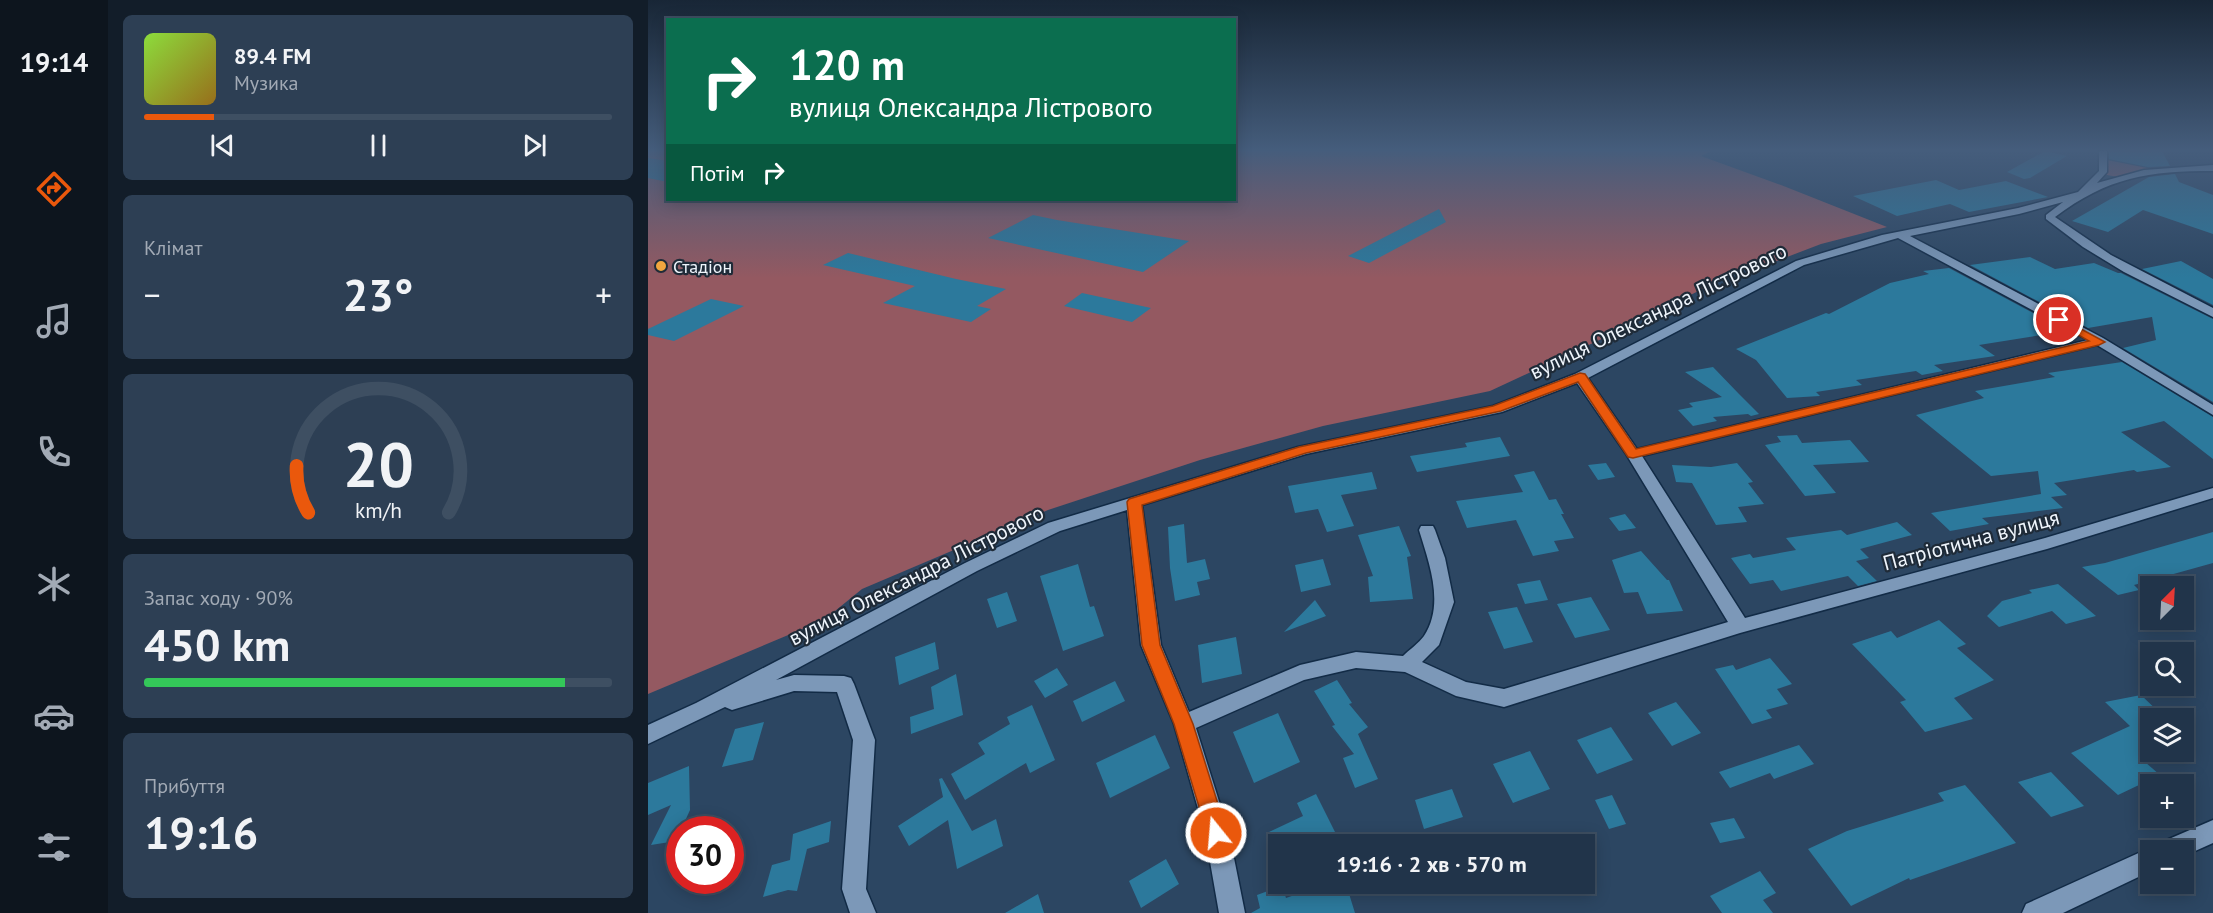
<!DOCTYPE html>
<html lang="uk">
<head>
<meta charset="utf-8">
<style>
  :root { --surface:#21344a; --page:#2d3f54; --text:#f1f3f6; --muted:#a2aab5; --line:#3e4f62; --accent:#ea580c }
  body { margin:0; font-family:"PT Sans",sans-serif; background:var(--page); color:var(--text); height:100vh; display:flex; flex-direction:column; font-size:22px; white-space:nowrap }
  * { box-sizing:border-box; margin:0 }
  p { font-size:20px; color:var(--muted) }
  .icon { flex:none; width:33px; height:33px; fill:none; stroke:currentColor; stroke-width:2; stroke-linecap:round; stroke-linejoin:round }
  .map { position:relative; flex:1; overflow:hidden }
  .drawer { display:flex; flex-direction:column; gap:15px; padding:15px; background:#121d29; width:540px }
  .drawer>* { flex:none }
  .hud { position:absolute; left:18px; top:18px; width:570px; height:183px; border-radius:0px; box-shadow:0 3px 15px #0003,0 0 0 2px var(--line); background:#0b6e4f; color:#fff; overflow:hidden }
  .needle { width:39px; rotate:24deg }
  .fabs { position:absolute; left:1492px; top:576px; display:grid; gap:12px }
  .fabs a { display:grid; place-items:center; width:54px; height:54px; border-radius:0px; background:var(--surface); box-shadow:0 3px 15px #0003,0 0 0 2px var(--line); font-size:30px }
  .speed { position:absolute; left:18px; top:816px; display:flex; gap:12px; font-size:30px; font-weight:700; text-align:center }
  .speed>* { display:grid; place-content:center; width:78px; height:78px; border-radius:50%; background:var(--surface); box-shadow:0 3px 15px #0003,0 0 0 2px var(--line); line-height:1 }
  .speed .limit { border:9px solid #d22; background:#fff; color:#111 }
  .pin { position:absolute; display:grid; place-items:center; width:51px; height:51px; color:#fff; margin:-26px; border:3px solid #fff; border-radius:50%; box-shadow:0 2px 6px #0007 }
  .me { position:absolute; width:66px; margin:-33px; rotate:343deg; stroke-linejoin:round; filter:drop-shadow(0 0 4px #0008) }
  .turn { display:flex; align-items:center; gap:21px; height:126px; padding:0 24px; font-size:27px }
  .turn .icon { width:78px; height:78px; stroke-width:2.5 }
  .turn b { display:block; font-size:42px; line-height:51px }
  .then { display:flex; align-items:center; height:57px; padding:0 24px; background:#0003; gap:12px; font-size:22px }
  .big { font-size:45px; font-weight:800; line-height:1.1 }
  .drawer .tile { flex:1; display:flex; flex-direction:column; justify-content:center; gap:9px; min-width:0; padding:0 21px; border-radius:9px; background:var(--page) }
  .drawer .dial { align-items:center; gap:0 }
  .dial svg { height:156px; overflow:visible; fill:none; stroke:var(--line); stroke-width:7; stroke-linecap:round; text-anchor:middle }
  .dial text { fill:var(--text); stroke:none }
  .song { display:flex; align-items:center; gap:18px }
  .cover { width:72px; height:72px; border-radius:9px; background:linear-gradient(135deg,hsl(90 70% 55%),hsl(40 70% 35%)) }
  .played { height:6px; border-radius:3px; background:linear-gradient(90deg,var(--accent) 15%,var(--line) 15%) }
  .keys { display:flex; justify-content:space-around; direction:ltr }
  .heat { display:flex; justify-content:space-between; align-items:center; font-size:33px; direction:ltr }
  .charge { height:9px; border-radius:4px; background:linear-gradient(90deg,#34c759 90%,var(--line) 0) }
  .trip { position:absolute; left:620px; top:834px; width:327px; height:60px; border-radius:0px; background:var(--surface); box-shadow:0 3px 15px #0003,0 0 0 2px var(--line); font-weight:800; line-height:60px; text-align:center }
  main { display:flex; flex:1; min-height:0 }
  .menu { display:flex; flex-direction:column; width:108px; justify-content:space-around; align-items:center; background:#0d151e; color:var(--muted) }
  .menu .icon { width:42px; height:42px }
  .menu .active { color:var(--accent) }
  .menu b { font-size:27px; color:var(--text) }
  .map>svg:first-child { display:block }
  .green { fill:#945961 }
  .building { fill:#2c799c }
  .lines { fill:none; stroke-linecap:round; stroke-linejoin:round }
  .street-casing { stroke:#122b46; stroke-width:3 }
  .street { fill:#7c98b8; fill-rule:evenodd }
  .route { fill:#ea580c; stroke:#983908; stroke-width:1.5 }
  .poi-dot { fill:#f0a63f; stroke:#1f2b38; stroke-width:2 }
  .labels { text-anchor:middle; dominant-baseline:central; stroke-width:4.5; stroke-linejoin:round; paint-order:stroke }
  .far-poi-label { font-size:18px; fill:#eff5fc; stroke:#1f2b38; text-anchor:start }
  .street-label { font-size:21px; fill:#eff5fc; stroke:#1f2b38 }
</style>
</head>
<body>
<main>
<nav class="menu">
<b>19:14</b>
<svg class="icon active" aria-label="directions" viewBox="0 0 24 24"><path d="M12 3l9 9-9 9-9-9zM9 14v-3h6M13 9l2 2-2 2"/></svg>
<svg class="icon" aria-label="music" viewBox="0 0 24 24"><path d="M9 18V5l10-2v13"/><circle cx="6" cy="18" r="3"/><circle cx="16" cy="16" r="3"/></svg>
<svg class="icon" aria-label="phone" viewBox="0 0 24 24"><path d="M5 4h4l2 5-3 2q2 4 5 5l2-3 5 2v4C11 20 4 13 5 4z"/></svg>
<svg class="icon" aria-label="climate" viewBox="0 0 24 24"><path d="M12 3v18M4 7l16 10M4 17L20 7"/></svg>
<svg class="icon" aria-label="car" viewBox="0 0 24 24"><path d="M5 17H2v-5l4-1 3-4h7l3 4 3 1v5h-3M9 17h6M6 11h13"/><circle cx="7" cy="17" r="2"/><circle cx="17" cy="17" r="2"/></svg>
<svg class="icon" aria-label="filters" viewBox="0 0 24 24"><path d="M4 7h16M4 17h16"/><circle cx="9" cy="7" r="2"/><circle cx="15" cy="17" r="2"/></svg>
</nav>
<section class="drawer">
<div class="tile">
<div class="song"><i class="cover"></i><div><b>89.4 FM</b><p>Музика</p></div></div>
<div class="played"></div>
<div class="keys"><svg class="icon" aria-label="previous" viewBox="0 0 24 24"><path d="M18 5L8 12l10 7zM5 5v14"/></svg><svg class="icon" aria-label="pause" viewBox="0 0 24 24"><path d="M8 5v14M16 5v14"/></svg><svg class="icon" aria-label="next" viewBox="0 0 24 24"><path d="M6 5l10 7-10 7zM19 5v14"/></svg></div>
</div>
<div class="tile"><p>Клімат</p>
<div class="heat"><a>−</a><b class="big">23°</b><a>+</a></div>
</div>
<div class="tile dial"><svg viewBox="0 0 100 80">
<path d="M14 69A42 42 0 1 1 86 69"/>
<path d="M14 69A42 42 0 0 1 8 45" stroke="#ea580c"/>
<text x="50" y="56" font-size="32" font-weight="700">20</text>
<text x="50" y="72" font-size="11">km/h</text>
</svg></div>
<div class="tile"><p>Запас ходу · 90%</p><b class="big">450 km</b><div class="charge"></div></div>
<div class="tile"><p>Прибуття</p><b class="big">19:16</b></div>
</section>
<div class="map">
<svg width="1565" height="913" viewBox="0 0 1565 913">
  <rect width="100%" height="100%" fill="#2c4662"/>
  <path class="green" d="M0,151H19L20,200H586L587,151H1063L1053,156L1133,185L1239,227L1173,244L1105,270L1098,267L975,329L842,391L675,426L552,460L400,510L214,589L176,620L0,694Z
    M1454,159L1509,170L1476,178L1459,175L1455,172Z"/>
  <path class="building" d="M1397,151L1419,156L1382,178L1376,179L1359,172Z
    M1461,151H1514L1522,166L1500,167L1461,159Z
    M0,158L20,161V182L0,178Z
    M1527,174L1531,182L1565,195V234L1495,210L1460,232L1424,221L1501,177Z
    M1288,180L1311,190L1358,181L1400,197L1321,212L1302,204L1249,216L1205,196Z
    M791,209L798,222L721,263L700,256Z
    M385,215L409,220L541,241L495,272L340,238Z
    M200,253L308,279L358,289L329,306L343,309L323,322L235,303L267,286L175,265Z
    M1382,257L1407,269L1446,263L1470,273H1473L1565,319V402L1475,348L1508,340L1504,317L1440,328L1322,265Z
    M1533,261L1565,279V305L1494,269Z
    M1301,268L1419,331L1331,345L1347,356L1286,365L1295,371L1274,375L1268,371L1208,380L1214,385L1168,392L1172,396L1139,398L1108,360L1088,349L1178,313L1181,314L1242,283L1281,274L1275,271Z
    M434,293L503,308L484,322L416,306Z
    M63,299L96,306L26,341L0,335V329Z
    M1474,362L1565,417V459L1516,421L1473,432L1523,467L1489,472L1486,470L1406,483L1419,495L1403,497L1415,508L1334,518L1341,524L1302,531L1283,513L1393,494L1390,471L1343,476L1268,415L1336,398L1327,391L1407,377L1400,373Z
    M1065,367L1091,394L1111,414L1103,416L1100,414L1065,417L1069,421L1045,426L1030,410L1045,407L1041,403L1074,397L1037,372Z
    M1149,435L1154,443L1202,440L1221,462L1165,465L1188,493L1157,496L1117,445L1133,442L1129,436Z
    M852,437L862,456L769,472L762,456L819,447L817,443Z
    M958,463L967,477L950,480L940,465Z
    M1089,463L1105,482L1100,483L1116,504L1090,507L1099,522L1068,525L1044,483L1028,482L1024,465L1063,467Z
    M886,471L901,500L908,499L916,514H913L926,538L906,541L911,551L885,556L868,520L819,528L808,501L875,492L866,475Z
    M724,472L729,489L693,495L706,526L679,532L670,509L647,513L640,486Z
    M977,514L988,528L971,531L961,518Z
    M1249,522L1264,535L1212,549L1221,558L1208,561L1229,581L1210,586L1200,576L1133,591L1125,580L1102,584L1083,558L1102,554L1105,558L1148,550L1138,538L1193,530L1199,535Z
    M536,524L539,563L557,559L562,579L549,582L552,595L527,601L522,568L520,527Z
    M751,526L763,556L759,557L765,599L722,602L720,577L725,576L710,535Z
    M1565,532V563L1486,585L1491,590L1470,595L1434,567L1457,563Z
    M993,551L1019,580H1021L1035,611L999,614L990,592L976,593L964,560Z
    M675,559L683,585L653,592L647,565Z
    M430,564L442,607L446,606L456,636L415,651L392,576Z
    M892,580L900,600L877,604L869,584Z
    M1410,584L1448,616L1418,624L1404,611L1351,627L1339,616L1354,601L1384,593L1381,590Z
    M359,592L369,621L349,628L339,599Z
    M943,597L962,630L927,638L909,604Z
    M667,600L678,616L636,632Z
    M869,607L885,642L856,649L840,612Z
    M1291,620L1318,644L1309,648L1346,680L1306,698L1325,719L1277,732L1252,702L1258,700L1204,644L1243,631L1249,638Z
    M588,637L594,674L554,683L550,645Z
    M287,642L291,669L251,685L247,657Z
    M1122,658L1144,684L1129,689L1140,704L1118,710L1124,718L1104,724L1067,669L1085,665L1088,670Z
    M409,668L420,685L397,698L386,681Z
    M308,674L315,715L263,734L262,717L286,709L283,687Z
    M689,680L704,703L701,704L720,727L710,734L730,779L707,788L695,758L706,754L684,726L687,725L666,691Z
    M467,681L477,701L434,722L425,701Z
    M1493,695L1517,718H1503V761L1497,762L1512,775L1470,795L1423,753L1482,726L1457,702Z
    M1028,702L1053,733L1024,746L1000,713Z
    M384,705L407,760L382,773L378,763L317,800L303,774L337,754L330,743L362,724L359,717Z
    M630,713L652,762L606,783L585,732Z
    M116,722L105,760L74,767L87,729Z
    M963,727L985,760L949,774L929,740Z
    M507,735L522,768L462,798L448,763Z
    M1151,745L1166,764L1126,779L1122,773L1082,788L1071,772Z
    M882,751L902,789L865,803L845,764Z
    M41,766L42,810L28,841L3,845L23,805L0,815V783Z
    M1403,772L1436,806L1403,817L1370,782Z
    M294,778L324,831L348,819L355,846L309,869L300,820L261,846L250,826L295,797L291,779Z
    M1317,785L1368,843L1262,880L1261,878L1203,906L1160,849L1199,831L1296,801L1290,793Z
    M804,789L815,817L776,829L767,800Z
    M668,794L693,844H627L621,832L655,816L649,803Z
    M964,795L978,824L961,829L947,800Z
    M1086,818L1097,838L1072,843L1062,823Z
    M183,821L181,842L159,849L149,891L140,890L115,897L124,865L142,860L145,834Z
    M518,859L531,884L493,908L481,881Z
    M1112,871L1128,893L1115,900L1125,913H1074L1062,896Z
    M678,884H698L707,913H603L612,908L609,895L634,886L638,898Z
    M390,894L396,913H357Z"/>
  <g class="lines">
    <g class="street-casing">
      <path id="street" d="M1451,151H1459V172L1449,183L1496,170L1565,165V171C1501,171 1460,177 1407,217L1463,255L1565,308V317L1476,272L1435,247L1398,219V215L1415,202L1371,214L1262,236L1455,338L1565,405V415L1449,345L994,456L1097,618L1397,538L1565,488V498L1399,549L1092,633L856,707L808,696L757,672L708,668L656,680L548,728L581,833L597,913H571L557,833L526,724L493,645L479,510L412,531L329,571L128,680L146,675L196,676L203,678L206,684L227,740L218,889L228,913H202L194,889L205,740L189,692L146,691L84,710L77,707L0,744V725L48,703L317,563L400,523L650,447L845,406L927,374L1148,261L1234,235L1370,208L1430,192L1451,171ZM1250,238L1440,340L989,449L940,378L1156,265ZM929,383L978,454L1080,622L856,689L818,682L774,662L791,645L806,602L797,558L787,530L785,526H773L771,530C781,563 797,604 776,636C771,643 761,650 755,656L708,652L652,665L541,712L513,645L494,505L658,454L854,412Z
        M1565,820V843L1536,856V850H1503V871L1415,913H1374L1378,904L1495,851L1503,847L1510,850L1514,842Z"/>
    </g>
    <use href="#street" class="street"/>
  </g>
  <linearGradient id="sky" x2="0" y2="1"><stop stop-color="#182636"/><stop offset="0.54" stop-color="#455d7c"/><stop offset="1" stop-color="#455d7c" stop-opacity="0"/></linearGradient>
  <rect width="1565" height="278" fill="url(#sky)"/>
  <path class="route" d="M1411,317L1457,342L1451,345L985,458L980,457L930,382L853,411L658,453L494,505L512,645L545,724L579,833L576,840L568,843L561,840L526,724L494,645L479,502L481,499L651,447L845,406L932,373L937,374L988,449L1441,341L1407,322V318Z"/>
  <circle class="poi-dot" cx="13" cy="266" r="6"/>
  <g class="labels">
    <g class="far-poi-label">
      <text x="25" y="266">Стадіон</text>
    </g>
    <g class="street-label">
      <text transform="translate(1010 311) rotate(-26)">вулиця Олександра Лістрового</text>
      <text transform="translate(1323 540) rotate(-15)">Патріотична вулиця</text>
      <text transform="translate(268 575) rotate(-27)">вулиця Олександра Лістрового</text>
    </g>
  </g>
</svg>
<div class="fabs">
<a><svg class="needle" viewBox="-14 -14 28 28"><path d="M0-13l5 13h-10z" fill="#e53935"/><path d="M0 13l5-13h-10z" fill="#a2aab5"/></svg></a>
<a><svg class="icon" aria-label="search" viewBox="0 0 24 24"><circle cx="10" cy="10" r="6"/><path d="M15 15l6 6"/></svg></a>
<a><svg class="icon" aria-label="layers" viewBox="0 0 24 24"><path d="M12 4l9 5-9 5-9-5zM3 14l9 5 9-5"/></svg></a>
<a>+</a>
<a>−</a>
</div>
<div class="speed"><div class="limit">30</div></div>
<div class="pin" style="left:1411px;top:320px;background:#d93025"><svg class="icon" aria-label="arrive" viewBox="0 0 24 24"><path d="M6 21V4h12l-3 4 3 4H6"/></svg></div>
<svg class="me" style="left:568px;top:833px" viewBox="-20 -20 40 40"><circle r="17" fill="#ea580c" stroke="#fff" stroke-width="3"/><path d="M0-11L8 9 0 5-8 9z" fill="#fff"/></svg>
<div class="trip">19:16 · 2 хв · 570 m</div>
<div class="hud">
<div class="turn"><svg class="icon" aria-label="right" viewBox="0 0 24 24"><path d="M7 20v-9h11M14 6l5 5-5 5"/></svg><div><b>120 m</b>вулиця Олександра Лістрового</div></div>
<div class="then">Потім<svg class="icon" aria-label="right" viewBox="0 0 24 24"><path d="M7 20v-9h11M14 6l5 5-5 5"/></svg></div>
</div>
</div>
</main>
</body>
</html>
